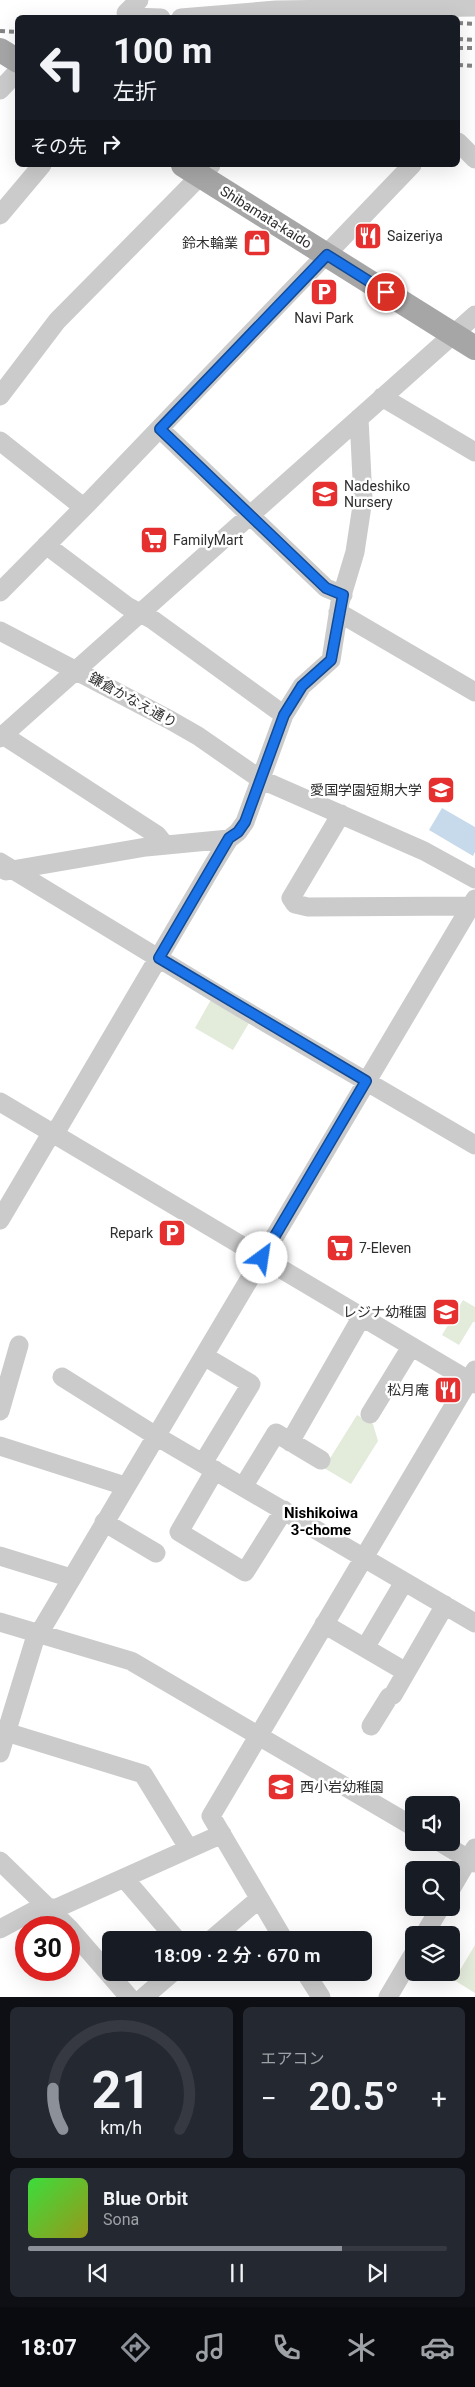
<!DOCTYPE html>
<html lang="ja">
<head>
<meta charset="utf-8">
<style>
  :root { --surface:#171b24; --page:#242831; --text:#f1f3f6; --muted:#9ea1a6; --line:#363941; --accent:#8c9099 }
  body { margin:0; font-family:Roboto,"Noto Sans JP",sans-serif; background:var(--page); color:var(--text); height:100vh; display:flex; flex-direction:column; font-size:19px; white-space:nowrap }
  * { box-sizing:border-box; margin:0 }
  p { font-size:16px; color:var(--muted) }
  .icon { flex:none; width:28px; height:28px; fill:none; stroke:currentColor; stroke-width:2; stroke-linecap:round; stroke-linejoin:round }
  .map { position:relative; height:1997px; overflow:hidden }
  .side { display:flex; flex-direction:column; gap:10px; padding:10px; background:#0d0f14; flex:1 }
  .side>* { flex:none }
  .guide { position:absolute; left:15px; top:15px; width:445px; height:152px; border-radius:8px; box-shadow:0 5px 20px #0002; background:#171b24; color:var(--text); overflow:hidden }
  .tools { position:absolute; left:405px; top:1796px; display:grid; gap:10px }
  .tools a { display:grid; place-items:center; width:55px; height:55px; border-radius:8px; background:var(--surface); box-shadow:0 5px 20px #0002; font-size:25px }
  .speed { position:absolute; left:15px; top:1916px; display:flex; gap:10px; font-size:25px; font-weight:700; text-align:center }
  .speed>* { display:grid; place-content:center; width:65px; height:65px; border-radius:50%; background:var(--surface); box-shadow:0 5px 20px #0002; line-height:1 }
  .speed .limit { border:8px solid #d22; background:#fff; color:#111 }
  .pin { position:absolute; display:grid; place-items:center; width:42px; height:42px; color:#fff; margin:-21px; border:2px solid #fff; border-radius:50%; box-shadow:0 1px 5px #0007 }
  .me { position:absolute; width:55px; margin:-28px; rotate:31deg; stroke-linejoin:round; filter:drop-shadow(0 0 4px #0008) }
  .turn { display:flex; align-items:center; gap:18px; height:105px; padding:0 15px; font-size:22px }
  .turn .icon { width:65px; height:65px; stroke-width:2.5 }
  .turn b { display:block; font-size:35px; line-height:42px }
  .then { display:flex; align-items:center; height:48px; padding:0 15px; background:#0003; gap:10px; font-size:19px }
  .big { font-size:38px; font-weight:600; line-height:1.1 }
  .side .tile { flex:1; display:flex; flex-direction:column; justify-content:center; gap:8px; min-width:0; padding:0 18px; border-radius:8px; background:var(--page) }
  .side .dial { align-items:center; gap:0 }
  .dial svg { height:130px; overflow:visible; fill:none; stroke:var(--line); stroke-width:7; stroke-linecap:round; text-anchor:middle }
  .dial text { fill:var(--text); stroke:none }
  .song { display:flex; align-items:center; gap:15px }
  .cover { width:60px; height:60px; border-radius:8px; background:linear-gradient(135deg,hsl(120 70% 55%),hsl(60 70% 35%)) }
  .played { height:5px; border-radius:2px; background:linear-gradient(90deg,var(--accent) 75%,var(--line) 75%) }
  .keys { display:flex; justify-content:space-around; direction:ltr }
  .heat { display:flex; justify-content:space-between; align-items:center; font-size:28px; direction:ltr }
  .side .tiles { flex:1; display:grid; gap:10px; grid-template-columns:1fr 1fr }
  .tile:last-child { grid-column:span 2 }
  .trip { position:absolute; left:102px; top:1931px; width:270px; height:50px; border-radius:8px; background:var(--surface); box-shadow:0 5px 20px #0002; font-weight:600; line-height:50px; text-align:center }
  .dock { display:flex; height:80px; justify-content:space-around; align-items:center; background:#090b0e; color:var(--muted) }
  .dock .icon { width:35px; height:35px }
  .dock .selected { color:var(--accent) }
  .dock b { font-size:22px; color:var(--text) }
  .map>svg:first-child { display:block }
  .green { fill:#e3ebdb }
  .water { fill:#c7daeb }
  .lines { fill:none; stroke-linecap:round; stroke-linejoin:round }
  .minor { stroke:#cbcbcb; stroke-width:19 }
  .major { stroke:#a6a6a6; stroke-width:24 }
  .rail { stroke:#838383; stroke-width:4; stroke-dasharray:5 4; stroke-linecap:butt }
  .route-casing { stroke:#114b97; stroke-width:12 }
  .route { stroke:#1a73e8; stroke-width:9 }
  .labels { text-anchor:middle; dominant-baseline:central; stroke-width:5; stroke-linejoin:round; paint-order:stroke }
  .street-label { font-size:14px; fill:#2e2e2e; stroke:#fff }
  .poi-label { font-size:14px; fill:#2e2e2e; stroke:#fff; text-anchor:start }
  .neighbourhood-label { font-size:15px; font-weight:bold; fill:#000; stroke:#fff }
</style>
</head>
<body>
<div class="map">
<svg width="475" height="1997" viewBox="0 0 475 1997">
  <rect width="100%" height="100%" fill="#fff"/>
  <path class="green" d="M213,996L252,1018L233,1050L195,1028Z
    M463,1300L475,1307V1322H473L459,1345L442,1335Z
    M357,1415L373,1424L378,1441L351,1484L324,1468Z
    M475,1945V1993L454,1980Z"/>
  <path class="water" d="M442,808L475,827V852L473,856L429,830Z"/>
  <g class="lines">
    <path class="minor" d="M139,0L126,13L130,17L161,18
      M181,18L276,10L475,7
      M0,90L18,71
      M458,142L475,159
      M0,215L42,165
      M0,396L57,321L211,165
      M382,397L475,452
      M160,429L326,588L343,595
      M0,441L83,507
      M46,545L127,606L153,620L284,715
      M0,592L89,502L412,165
      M338,612L475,692
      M0,631L170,720L198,736L260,779L424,851L475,879
      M3,735L157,835L165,845
      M0,738L475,315
      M341,814L291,898L295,904L308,907L471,906
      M0,862L229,1001L475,1145
      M6,871L146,847L229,839
      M0,1102L475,1384
      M0,1220L46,1142L60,1125L213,865L229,839L238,832L245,822L284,715L302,686L331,660L340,602L355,552L363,499L359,418
      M62,1377L156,1436L475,1623
      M0,1411L19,1345
      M370,1414L411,1347
      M290,1442L357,1325L363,1319
      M0,1446L125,1486
      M203,1463L251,1384L204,1356
      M215,1470L179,1532L245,1572L284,1510
      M243,1487L276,1433L321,1460
      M104,1522L156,1553
      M0,1556L71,1578
      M0,1622L131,1661L414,1827
      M324,1624L406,1672
      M365,1648L404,1582
      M371,1726L389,1697L393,1695L445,1605
      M6,1732L143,1774L189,1849
      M0,1753L34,1642L475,899
      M440,1842L475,1863
      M0,1861L69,1928
      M124,1878L177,1940
      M451,1889L475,1848
      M69,1928L129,1997
      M0,1929L41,1907L57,1908L222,1834
      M424,1935L440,1908
      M211,1940L259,1899
      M284,1940L211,1816L475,1370
      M305,1972L321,1997
      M144,1997L173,1972
      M388,1997L414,1953"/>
    <path class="major" d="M0,50L18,61
      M183,165L475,348"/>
    <path class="rail" d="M458,23L475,24
      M0,31L18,32
      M458,39L475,40
      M458,48H475
      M458,65L475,66"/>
  </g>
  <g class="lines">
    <g class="route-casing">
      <path id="route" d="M262,1258L366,1081L159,958L229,838L238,832L245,822L284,715L302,686L331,660L343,595L326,588L160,429L327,255L386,292"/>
    </g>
    <use href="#route" class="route"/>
  </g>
  <defs>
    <g id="restaurant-square" transform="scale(1.4375)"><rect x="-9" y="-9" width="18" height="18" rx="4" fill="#e5302f" stroke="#fff"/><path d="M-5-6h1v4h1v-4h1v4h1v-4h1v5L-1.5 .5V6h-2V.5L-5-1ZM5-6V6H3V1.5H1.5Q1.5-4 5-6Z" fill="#fff"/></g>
    <g id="shop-square" transform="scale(1.4375)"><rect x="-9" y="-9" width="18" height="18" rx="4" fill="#e5302f" stroke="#fff"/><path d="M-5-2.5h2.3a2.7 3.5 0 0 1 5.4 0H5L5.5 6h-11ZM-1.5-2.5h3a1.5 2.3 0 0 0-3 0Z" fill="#fff"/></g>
    <g id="parking-square" transform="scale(1.4375)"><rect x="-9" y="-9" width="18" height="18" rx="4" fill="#e5302f" stroke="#fff"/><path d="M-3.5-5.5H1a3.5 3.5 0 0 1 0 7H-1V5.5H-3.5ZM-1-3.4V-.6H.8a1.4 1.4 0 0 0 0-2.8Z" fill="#fff"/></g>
    <g id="school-square" transform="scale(1.4375)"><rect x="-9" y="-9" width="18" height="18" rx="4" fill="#e5302f" stroke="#fff"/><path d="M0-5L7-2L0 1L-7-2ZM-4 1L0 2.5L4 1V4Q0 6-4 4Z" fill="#fff"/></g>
    <g id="supermarket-square" transform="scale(1.4375)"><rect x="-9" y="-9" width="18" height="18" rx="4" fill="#e5302f" stroke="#fff"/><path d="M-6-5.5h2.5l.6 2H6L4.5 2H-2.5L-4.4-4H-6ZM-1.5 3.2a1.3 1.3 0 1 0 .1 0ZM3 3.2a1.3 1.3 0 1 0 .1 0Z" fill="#fff"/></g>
    <g id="university-square" transform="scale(1.4375)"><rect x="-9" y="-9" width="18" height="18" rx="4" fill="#e5302f" stroke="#fff"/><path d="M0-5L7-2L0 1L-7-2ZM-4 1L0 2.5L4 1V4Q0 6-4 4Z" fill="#fff"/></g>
  </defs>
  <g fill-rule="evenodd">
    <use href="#restaurant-square" x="368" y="236"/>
    <use href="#shop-square" x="257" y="243"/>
    <use href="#parking-square" x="324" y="292"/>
    <use href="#school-square" x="325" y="494"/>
    <use href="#supermarket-square" x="154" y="540"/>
    <use href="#university-square" x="441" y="790"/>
    <use href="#parking-square" x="172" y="1233"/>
    <use href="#supermarket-square" x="340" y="1248"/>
    <use href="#school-square" x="446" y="1312"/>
    <use href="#restaurant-square" x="448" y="1390"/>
    <use href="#school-square" x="281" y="1787"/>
  </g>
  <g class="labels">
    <g class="street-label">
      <text transform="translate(266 217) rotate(32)">Shibamata-kaido</text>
      <text transform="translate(133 700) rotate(29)">鎌倉かなえ通り</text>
    </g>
    <g class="poi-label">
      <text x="387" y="236">Saizeriya</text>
      <text x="238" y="243" text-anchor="end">鈴木輪業</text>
      <text x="324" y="318" text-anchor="middle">Navi Park</text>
      <text x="344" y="486">Nadeshiko<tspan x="344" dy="16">Nursery</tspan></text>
      <text x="173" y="540">FamilyMart</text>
      <text x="422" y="790" text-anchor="end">愛国学園短期大学</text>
      <text x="153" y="1233" text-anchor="end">Repark</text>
      <text x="359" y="1248">7-Eleven</text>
      <text x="427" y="1312" text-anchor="end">レジナ幼稚園</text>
      <text x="429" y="1390" text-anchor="end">松月庵</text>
      <text x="300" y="1787">西小岩幼稚園</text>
    </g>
    <g class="neighbourhood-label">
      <text x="321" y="1513">Nishikoiwa<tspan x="321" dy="17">3-chome</tspan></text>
    </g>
  </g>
</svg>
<div class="tools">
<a><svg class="icon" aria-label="sound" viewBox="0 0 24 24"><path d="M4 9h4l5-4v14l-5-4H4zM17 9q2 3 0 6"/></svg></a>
<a><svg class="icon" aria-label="search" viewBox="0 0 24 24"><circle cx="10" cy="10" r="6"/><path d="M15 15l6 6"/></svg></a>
<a><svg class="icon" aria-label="layers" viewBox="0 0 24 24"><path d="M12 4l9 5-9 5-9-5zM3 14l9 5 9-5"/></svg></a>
</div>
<div class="speed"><div class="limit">30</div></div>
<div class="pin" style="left:386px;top:292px;background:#d93025"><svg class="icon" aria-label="arrive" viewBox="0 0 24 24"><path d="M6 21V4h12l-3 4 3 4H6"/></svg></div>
<svg class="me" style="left:262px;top:1258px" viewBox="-20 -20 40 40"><circle r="19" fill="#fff"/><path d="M0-13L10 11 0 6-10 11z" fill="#1a73e8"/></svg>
<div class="trip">18:09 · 2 分 · 670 m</div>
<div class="guide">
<div class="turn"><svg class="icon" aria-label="left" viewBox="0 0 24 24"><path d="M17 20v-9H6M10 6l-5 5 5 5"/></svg><div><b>100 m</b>左折</div></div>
<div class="then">その先<svg class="icon" aria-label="right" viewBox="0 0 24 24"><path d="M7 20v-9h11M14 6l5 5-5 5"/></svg></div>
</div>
</div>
<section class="side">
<div class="tiles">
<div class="tile dial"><svg viewBox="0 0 100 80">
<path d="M14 69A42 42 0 1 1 86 69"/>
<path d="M14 69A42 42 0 0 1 8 44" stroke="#8c9099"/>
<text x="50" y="56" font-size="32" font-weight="700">21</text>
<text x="50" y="72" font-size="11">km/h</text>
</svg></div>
<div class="tile"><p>エアコン</p>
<div class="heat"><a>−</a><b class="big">20.5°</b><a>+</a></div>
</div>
<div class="tile">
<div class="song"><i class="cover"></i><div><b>Blue Orbit</b><p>Sona</p></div></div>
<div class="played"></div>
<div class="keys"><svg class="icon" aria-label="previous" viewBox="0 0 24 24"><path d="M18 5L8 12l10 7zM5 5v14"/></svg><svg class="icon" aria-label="pause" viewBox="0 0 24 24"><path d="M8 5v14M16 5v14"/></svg><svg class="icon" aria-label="next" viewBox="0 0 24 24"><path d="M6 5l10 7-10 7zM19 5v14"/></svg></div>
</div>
</div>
</section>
<nav class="dock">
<b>18:07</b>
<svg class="icon selected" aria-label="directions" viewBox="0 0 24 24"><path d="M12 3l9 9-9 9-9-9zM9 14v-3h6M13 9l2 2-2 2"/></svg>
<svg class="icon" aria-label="music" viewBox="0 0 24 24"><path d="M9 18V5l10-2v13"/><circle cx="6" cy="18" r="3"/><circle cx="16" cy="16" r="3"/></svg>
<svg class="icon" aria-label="phone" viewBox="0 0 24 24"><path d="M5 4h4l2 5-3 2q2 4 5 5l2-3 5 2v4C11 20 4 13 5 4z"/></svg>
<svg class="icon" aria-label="climate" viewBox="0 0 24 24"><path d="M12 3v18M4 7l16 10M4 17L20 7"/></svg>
<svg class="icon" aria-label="car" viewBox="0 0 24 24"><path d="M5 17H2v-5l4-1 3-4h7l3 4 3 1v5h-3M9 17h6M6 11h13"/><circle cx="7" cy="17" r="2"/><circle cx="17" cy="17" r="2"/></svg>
</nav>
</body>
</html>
